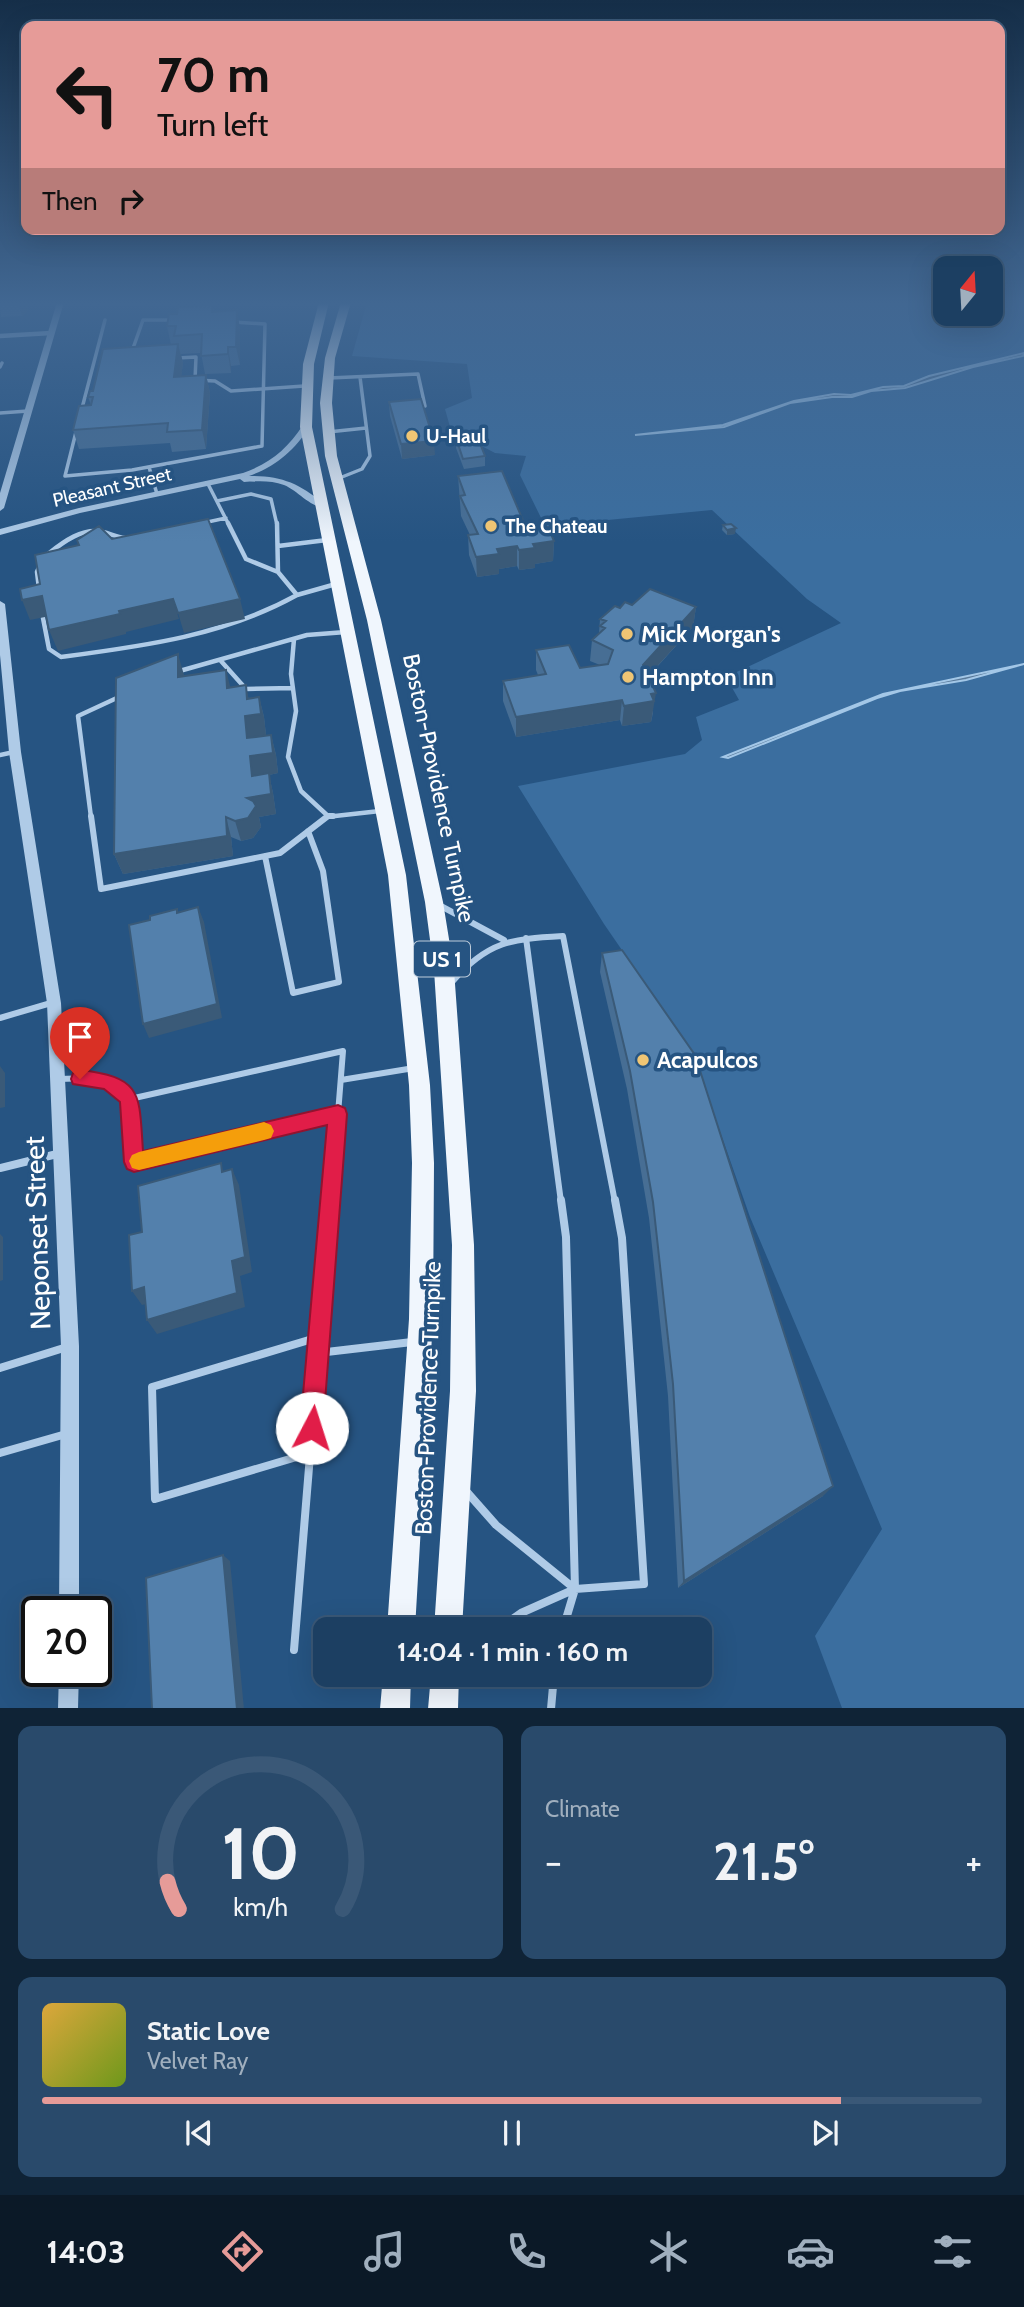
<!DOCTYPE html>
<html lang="en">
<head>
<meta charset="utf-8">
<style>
  :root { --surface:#1c3f62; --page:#294a6b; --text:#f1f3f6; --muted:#a0afbe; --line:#3a5877; --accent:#e69b98 }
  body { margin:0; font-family:Cabin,sans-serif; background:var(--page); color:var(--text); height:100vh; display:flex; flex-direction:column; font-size:26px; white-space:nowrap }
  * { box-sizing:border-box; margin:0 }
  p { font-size:23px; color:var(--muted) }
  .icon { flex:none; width:38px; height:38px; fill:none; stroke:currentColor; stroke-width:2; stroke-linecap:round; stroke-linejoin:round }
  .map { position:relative; height:1708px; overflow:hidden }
  .side { display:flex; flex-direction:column; gap:18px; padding:18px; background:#0f2336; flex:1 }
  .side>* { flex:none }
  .guide { position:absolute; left:21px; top:21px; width:984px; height:214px; border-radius:14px; box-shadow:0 7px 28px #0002,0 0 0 2px var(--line); background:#e69b98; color:#111; overflow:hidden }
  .needle { width:46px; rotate:18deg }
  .buttons { position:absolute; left:933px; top:256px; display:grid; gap:14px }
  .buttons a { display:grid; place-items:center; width:70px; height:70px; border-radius:14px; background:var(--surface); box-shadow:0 7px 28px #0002,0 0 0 2px var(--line); font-size:35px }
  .speed { position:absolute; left:21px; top:1596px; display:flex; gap:14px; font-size:35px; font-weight:700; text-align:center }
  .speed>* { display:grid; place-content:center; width:91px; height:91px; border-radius:50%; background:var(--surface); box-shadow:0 7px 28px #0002,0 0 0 2px var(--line); line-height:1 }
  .speed .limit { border:4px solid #111; border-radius:10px; background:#fff; color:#111 }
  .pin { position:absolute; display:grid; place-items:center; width:60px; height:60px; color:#fff; margin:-72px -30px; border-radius:50% 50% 50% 0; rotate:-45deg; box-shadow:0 0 7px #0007 }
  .pin .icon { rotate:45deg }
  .me { position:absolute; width:77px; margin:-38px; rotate:5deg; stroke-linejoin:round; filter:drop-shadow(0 0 5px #0008) }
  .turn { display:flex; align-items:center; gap:24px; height:147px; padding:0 21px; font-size:32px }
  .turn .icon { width:91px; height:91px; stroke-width:2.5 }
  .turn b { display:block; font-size:49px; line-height:60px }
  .then { display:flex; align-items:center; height:66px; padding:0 21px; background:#0003; gap:14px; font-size:26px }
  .big { font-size:52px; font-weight:700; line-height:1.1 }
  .side .tile { flex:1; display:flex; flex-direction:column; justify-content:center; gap:10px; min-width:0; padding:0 24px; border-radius:14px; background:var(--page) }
  .side .dial { align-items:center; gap:0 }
  .dial svg { height:182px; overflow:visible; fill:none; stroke:var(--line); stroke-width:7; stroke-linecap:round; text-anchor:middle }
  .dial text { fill:var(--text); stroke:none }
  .song { display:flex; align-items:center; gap:21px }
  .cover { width:84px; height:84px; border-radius:10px; background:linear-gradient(135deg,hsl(40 70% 55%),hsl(80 70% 35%)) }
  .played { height:7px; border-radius:4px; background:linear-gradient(90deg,var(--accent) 85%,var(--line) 85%) }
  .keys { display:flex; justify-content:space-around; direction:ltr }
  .heat { display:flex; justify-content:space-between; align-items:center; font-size:38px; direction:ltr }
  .side .tiles { flex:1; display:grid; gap:18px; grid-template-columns:1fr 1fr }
  .tile:last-child { grid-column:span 2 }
  .trip { position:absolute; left:313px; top:1617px; width:399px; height:70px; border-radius:14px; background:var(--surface); box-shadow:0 7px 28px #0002,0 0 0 2px var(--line); font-weight:700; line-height:70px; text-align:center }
  .tabs { display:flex; height:112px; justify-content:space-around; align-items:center; background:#0b1927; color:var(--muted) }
  .tabs .icon { width:49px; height:49px }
  .tabs .current { color:var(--accent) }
  .tabs b { font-size:32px; color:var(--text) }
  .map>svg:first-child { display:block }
  .green { fill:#3b6e9f }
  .water { fill:#597999; stroke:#a3c7e7; stroke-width:2 }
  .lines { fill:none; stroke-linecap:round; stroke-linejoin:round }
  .service-far3 { stroke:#afcbe7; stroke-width:3.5 }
  .service-far2 { stroke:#afcbe7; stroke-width:4.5 }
  .service-far1 { stroke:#afcbe7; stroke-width:6 }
  .service { stroke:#afcbe7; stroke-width:8 }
  .minor-far1 { stroke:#afcbe7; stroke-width:4.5 }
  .minor { stroke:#afcbe7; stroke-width:8 }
  .tertiary { fill:#afcbe7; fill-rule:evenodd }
  .primary { fill:#f0f6fd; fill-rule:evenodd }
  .wall { fill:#476e94 }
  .shaded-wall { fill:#3a5a78 }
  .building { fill:#5380ac; stroke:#3a5a78; stroke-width:2 }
  .route { fill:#e11d48; stroke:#92132f; stroke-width:2 }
  .slow { fill:#f59e0b }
  .poi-dot { fill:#efc574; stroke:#265482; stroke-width:2.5 }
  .labels { text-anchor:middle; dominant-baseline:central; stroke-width:7; stroke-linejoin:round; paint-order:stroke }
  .far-poi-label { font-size:19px; font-weight:bold; fill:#fff; stroke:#265482; text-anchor:start }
  .far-street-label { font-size:19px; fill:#fff; stroke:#265482 }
  .shield { fill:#265482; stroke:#beccda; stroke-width:2 }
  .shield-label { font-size:21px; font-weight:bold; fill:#fff }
  .poi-label { font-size:23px; font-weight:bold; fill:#fff; stroke:#265482; text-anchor:start }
  .street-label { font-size:23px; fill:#fff; stroke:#265482 }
  .near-street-label { font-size:28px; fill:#fff; stroke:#265482 }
</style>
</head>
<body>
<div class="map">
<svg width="1024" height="1709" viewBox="0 0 1024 1709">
  <rect width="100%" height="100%" fill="#265482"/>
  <path class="green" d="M367,302H945V313H990L991,302H1024V1708H842L815,1636L882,1529L750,1217L692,1052L604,924L518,786L685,754L702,740L696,717L739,700L726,677L841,623L807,599L712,510L545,526L520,475L526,456L495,453L476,443L455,445L445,409L472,398L467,364L352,356Z"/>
  <path class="water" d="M1024,353L1023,356L973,367L905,388L871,391L852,397H832L790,403L724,427L635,435L723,425L794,401L834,394L851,395L883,387L904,386L929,376Z
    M1024,664L966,680L900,691L877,698L728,758L723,757L883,694Z"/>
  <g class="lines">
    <path class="service-far3" d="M131,354L143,320H174
      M177,358L196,357L195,380L215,381L231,391L304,386
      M0,367L2,363
      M329,378L418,374L425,406
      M81,412L105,320
      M0,413L28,411
      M76,432L65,476L132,470L262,446L265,324L233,322
      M328,432L366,428
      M149,467L157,494
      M337,479L362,469L370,456L360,377
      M208,484L229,525
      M217,501L251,494L271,499L277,525
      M203,523L226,518"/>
    <path class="service-far2" d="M228,523L246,559L278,572L297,595L336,584
      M277,523L278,572
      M278,546L327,540
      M48,554C63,542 83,527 103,532C111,534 117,537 125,538
      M39,589L37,572L40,565
      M43,618L49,649L61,657C144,646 223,636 297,595
      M294,639L291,674L296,711L288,757L301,791L328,816
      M221,661L246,689L293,688
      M176,672L307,635L346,632
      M0,755L14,752
      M91,817L78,716L119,697
      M326,817L380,811"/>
    <path class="service-far1" d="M91,816L101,889L280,853L328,816H333
      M265,856L293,993L339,982L323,871L308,831
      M439,905L504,940
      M526,938L561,1202
      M452,982C488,941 511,939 563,936L615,1202
      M0,1018L51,1003
      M59,1079C136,1075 132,1096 134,1162L338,1114
      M341,1080L414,1068
      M130,1099L343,1051L331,1202"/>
    <path class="service" d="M561,1200L566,1237L575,1589L563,1629
      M318,1353L412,1342
      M0,1368L67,1347
      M0,1453L66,1434
      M310,1453L155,1499L152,1387L319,1337
      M466,1491L496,1525L575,1589
      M498,1629L521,1613L575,1589L644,1584L622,1238L615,1200
      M294,1650L331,1200
      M551,1709L554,1675"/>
    <path class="minor-far1" d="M0,336L51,333"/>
    <path class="minor" d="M0,1168L61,1153"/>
    <path class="tertiary" d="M57,302H64L4,508L0,511V493Z
      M303,425L310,427C293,451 277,466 249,476C282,476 298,483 323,503V507C310,507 297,490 284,485C271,480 257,481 244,482L240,479L80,513L0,535V529L79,508L243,473C271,463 287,449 303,425Z
      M0,601L5,604L21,752L61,1003L79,1346V1612H59L61,1346L47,1003L9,752L0,655Z
      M59,1671H79L78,1709H58Z"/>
    <path class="primary" d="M319,302H329L314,364L312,427L406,875L430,1085L434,1163L433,1319L415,1629H387L409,1319L412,1163L409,1085L388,875L300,427L303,364Z
      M341,302H351L335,358L332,403L337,456L381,620L443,902L454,970L474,1245L476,1391L462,1629H434L450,1391L452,1245L434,970L425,902L367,620L325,456L320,403L325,358Z
      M383,1675H411L410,1709H380Z
      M431,1675H459L458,1709H428Z"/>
  </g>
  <path class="wall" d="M0,302H29L27,312L22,316L1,317Z
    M99,302H146L144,306H100Z
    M212,305L214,311L240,328V365L231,366V373L205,374L201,353L181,354L183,363L181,376L206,375L210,393L206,449L172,452L170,443L79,449L73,430L91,405L88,397L93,391L171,345L167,326L177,314Z
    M389,402L435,455L402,459L390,416Z
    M456,438L485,456V466L464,469L456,448Z
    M458,476L527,530L554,541L553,561L535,564V568L519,570L517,566L499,569V574L477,577L469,555L468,535H470L461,516Z
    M723,525L735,534L727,535L722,530Z
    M632,605L696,607L693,627L648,677L653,713L651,722L622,726L620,720L516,737L503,701V681L538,675L536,670V650L580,668L600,665L590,661L592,640L599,633L600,619L620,608Z
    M184,676L230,687L249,698L259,697L264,717L266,735L250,737V738L271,735L276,755L278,773L269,775L273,793L276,814L259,817L261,827L253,838L241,841L231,837L233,856L123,874L114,854Z
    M602,953L823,1496L678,1588L668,1396L649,1218L627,1089L600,972Z"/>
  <path class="shaded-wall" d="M18,302H29L27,312L22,316Z
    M237,310L240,328V365L236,347Z
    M178,344L183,363L179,395L174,377Z
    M228,347L231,366V373L228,354Z
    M206,375L210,393L206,449L202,430Z
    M434,441L435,455L402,459L401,444Z
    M736,528L735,534L727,535V530Z
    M554,541L553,561L535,564V568L519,570V550L533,544Z
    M517,546V566L499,569V574L477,577L476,557L497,549Z
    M42,596L50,616L30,620L22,600Z
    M173,599L179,619L126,632V634L58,651L49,630L119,611Z
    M240,599L245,619L184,633L178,613Z
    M696,607L693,627L640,685L643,665Z
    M178,654L184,675V697L178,677Z
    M226,670L231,690L227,688Z
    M246,685L250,706L259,697L264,717L266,735L250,737L252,756L271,735L276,755L278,773L269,775L273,793L276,814L259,817L261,827L253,838L241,841L235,821L247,798V738L245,716L247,699Z
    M656,693L651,722L622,726L624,706L651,694Z
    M622,700L620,720L516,737V717Z
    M226,817L231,837L233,856L123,874L114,854Z
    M198,907L204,922L222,1018L149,1038L143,1024Z
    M0,1066L5,1073V1107L0,1108Z
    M232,1169L239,1185L252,1272L240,1276L245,1307L157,1334L147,1320L232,1261Z
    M0,1234L3,1237V1280L0,1281Z
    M144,1287L154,1302L142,1305L132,1291Z
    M833,1486L823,1496L678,1588L684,1581Z
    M223,1555L230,1561L244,1709H237Z"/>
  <path class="building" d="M212,305V312L237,310L236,347H228V354L201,356L202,334L174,336L176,326H167L169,314H177L178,307Z
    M178,344L174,377L206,375L202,430L167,432L168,423L73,430L79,406L91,405L93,397H88L90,391H93L103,349Z
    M421,399L434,441L401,444L389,402Z
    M477,436L485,456L463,459L456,438Z
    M502,471L527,530L548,527L554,541L533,544L535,548L519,550L517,546L497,549L499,554L476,557L468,535L478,534L460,496L465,495L458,476Z
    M208,519L240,599L178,613L173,599L119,611L120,614L49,630L42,596L22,600L20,589L40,584L35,555L79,545L77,540L99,526L112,539Z
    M731,524L736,528L727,530L723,525Z
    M650,589L696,607L643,665L656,693L651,694L654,701L624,706L622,700L516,717L503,681L546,674L536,650L569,645L580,668L608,664L613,650L592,640L605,628L600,626L606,621L600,619L615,606L620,608L625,602L632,605Z
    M178,654V677L226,670L227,688L246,685L247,699L259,697L261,714L245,716L247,738L271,735L273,753L250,756L252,776L269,773L271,794L247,798L253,801L256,806L248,818L235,821L226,817L227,836L114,854L116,678Z
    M198,907L217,1004L143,1024L129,925L150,920V916L177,909V913Z
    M622,950L695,1055L833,1486L684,1581L673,1384L653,1202L630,1071L602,953Z
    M221,1163L222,1172L232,1169L245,1257L232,1261L237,1293L147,1320L144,1287L132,1291L129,1235L142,1232L138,1186Z
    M223,1555L237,1709H152L146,1578Z"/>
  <linearGradient id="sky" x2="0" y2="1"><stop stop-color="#152e48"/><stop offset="0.56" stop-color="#416792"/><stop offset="1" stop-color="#416792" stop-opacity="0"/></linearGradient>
  <rect width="1024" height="542" fill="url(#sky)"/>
  <path class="route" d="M80,1070C144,1077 139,1095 143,1151L338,1105L345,1108L347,1114L323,1428L320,1437L312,1440L304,1437L300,1428L327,1125L134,1172L127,1169L124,1162L120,1102L104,1089L73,1084L71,1079L73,1073Z"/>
  <path class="slow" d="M264,1122L271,1125L274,1131L271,1138L264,1140L139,1170L132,1168L129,1161L132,1155L139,1152Z"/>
  <g class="poi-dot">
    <circle cx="412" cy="436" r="7"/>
    <circle cx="491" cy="526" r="7"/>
    <circle cx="627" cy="634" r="7"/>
    <circle cx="628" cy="677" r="7"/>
    <circle cx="643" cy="1060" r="7"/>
  </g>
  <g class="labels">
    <g class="far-poi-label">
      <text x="426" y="436">U-Haul</text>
      <text x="505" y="526">The Chateau</text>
    </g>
    <g class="far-street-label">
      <text transform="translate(112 487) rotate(-13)">Pleasant Street</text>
    </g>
    <rect class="shield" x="414" y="941.5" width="56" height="35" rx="5"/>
    <g class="shield-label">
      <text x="442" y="959">US 1</text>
    </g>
    <g class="poi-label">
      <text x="641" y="634">Mick Morgan's</text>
      <text x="642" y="677">Hampton Inn</text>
      <text x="657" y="1060">Acapulcos</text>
    </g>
    <g class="street-label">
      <text transform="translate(439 788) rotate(78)">Boston-Providence Turnpike</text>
      <text transform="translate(428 1398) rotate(-88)">Boston-Providence Turnpike</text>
    </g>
    <g class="near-street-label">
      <text transform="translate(37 1233) rotate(-92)">Neponset Street</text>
    </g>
  </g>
</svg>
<div class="buttons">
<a><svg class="needle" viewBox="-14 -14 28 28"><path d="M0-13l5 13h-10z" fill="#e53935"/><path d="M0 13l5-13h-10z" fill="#a0afbe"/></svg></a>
</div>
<div class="speed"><div class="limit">20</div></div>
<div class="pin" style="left:80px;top:1079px;background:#d93025"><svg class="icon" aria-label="arrive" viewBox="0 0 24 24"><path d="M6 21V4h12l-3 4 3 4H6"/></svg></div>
<svg class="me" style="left:312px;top:1428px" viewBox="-20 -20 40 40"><circle r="19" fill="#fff"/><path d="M0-13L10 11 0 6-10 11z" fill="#e11d48"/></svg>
<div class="trip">14:04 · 1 min · 160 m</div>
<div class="guide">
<div class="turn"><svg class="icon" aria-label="left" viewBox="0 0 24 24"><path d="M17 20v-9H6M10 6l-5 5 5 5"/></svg><div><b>70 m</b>Turn left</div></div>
<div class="then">Then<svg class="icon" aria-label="right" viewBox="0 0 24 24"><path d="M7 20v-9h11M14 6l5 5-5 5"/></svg></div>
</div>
</div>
<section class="side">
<div class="tiles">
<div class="tile dial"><svg viewBox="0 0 100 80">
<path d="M14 69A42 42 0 1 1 86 69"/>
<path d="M14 69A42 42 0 0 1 9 57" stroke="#e69b98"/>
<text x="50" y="56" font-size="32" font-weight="700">10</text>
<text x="50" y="72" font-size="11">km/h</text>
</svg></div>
<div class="tile"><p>Climate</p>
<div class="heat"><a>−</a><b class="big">21.5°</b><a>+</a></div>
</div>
<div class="tile">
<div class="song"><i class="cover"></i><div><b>Static Love</b><p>Velvet Ray</p></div></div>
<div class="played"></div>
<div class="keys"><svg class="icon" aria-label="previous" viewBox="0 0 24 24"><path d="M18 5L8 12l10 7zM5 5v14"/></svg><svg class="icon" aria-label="pause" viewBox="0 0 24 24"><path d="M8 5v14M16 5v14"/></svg><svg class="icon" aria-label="next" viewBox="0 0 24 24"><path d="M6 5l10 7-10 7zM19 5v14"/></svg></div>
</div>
</div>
</section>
<nav class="tabs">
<b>14:03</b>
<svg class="icon current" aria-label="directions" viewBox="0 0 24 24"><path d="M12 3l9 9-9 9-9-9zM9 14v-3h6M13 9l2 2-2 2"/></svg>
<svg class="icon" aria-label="music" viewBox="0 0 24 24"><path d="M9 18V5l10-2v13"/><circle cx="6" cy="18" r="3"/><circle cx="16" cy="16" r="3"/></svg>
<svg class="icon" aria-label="phone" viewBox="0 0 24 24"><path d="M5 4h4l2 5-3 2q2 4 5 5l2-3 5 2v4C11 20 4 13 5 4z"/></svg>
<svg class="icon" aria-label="climate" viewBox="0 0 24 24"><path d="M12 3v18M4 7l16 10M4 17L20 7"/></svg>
<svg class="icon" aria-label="car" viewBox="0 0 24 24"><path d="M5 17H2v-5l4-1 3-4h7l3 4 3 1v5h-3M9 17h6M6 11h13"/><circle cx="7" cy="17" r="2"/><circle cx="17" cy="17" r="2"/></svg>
<svg class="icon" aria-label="filters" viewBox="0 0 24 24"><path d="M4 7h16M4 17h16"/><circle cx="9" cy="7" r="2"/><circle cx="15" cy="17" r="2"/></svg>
</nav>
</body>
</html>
